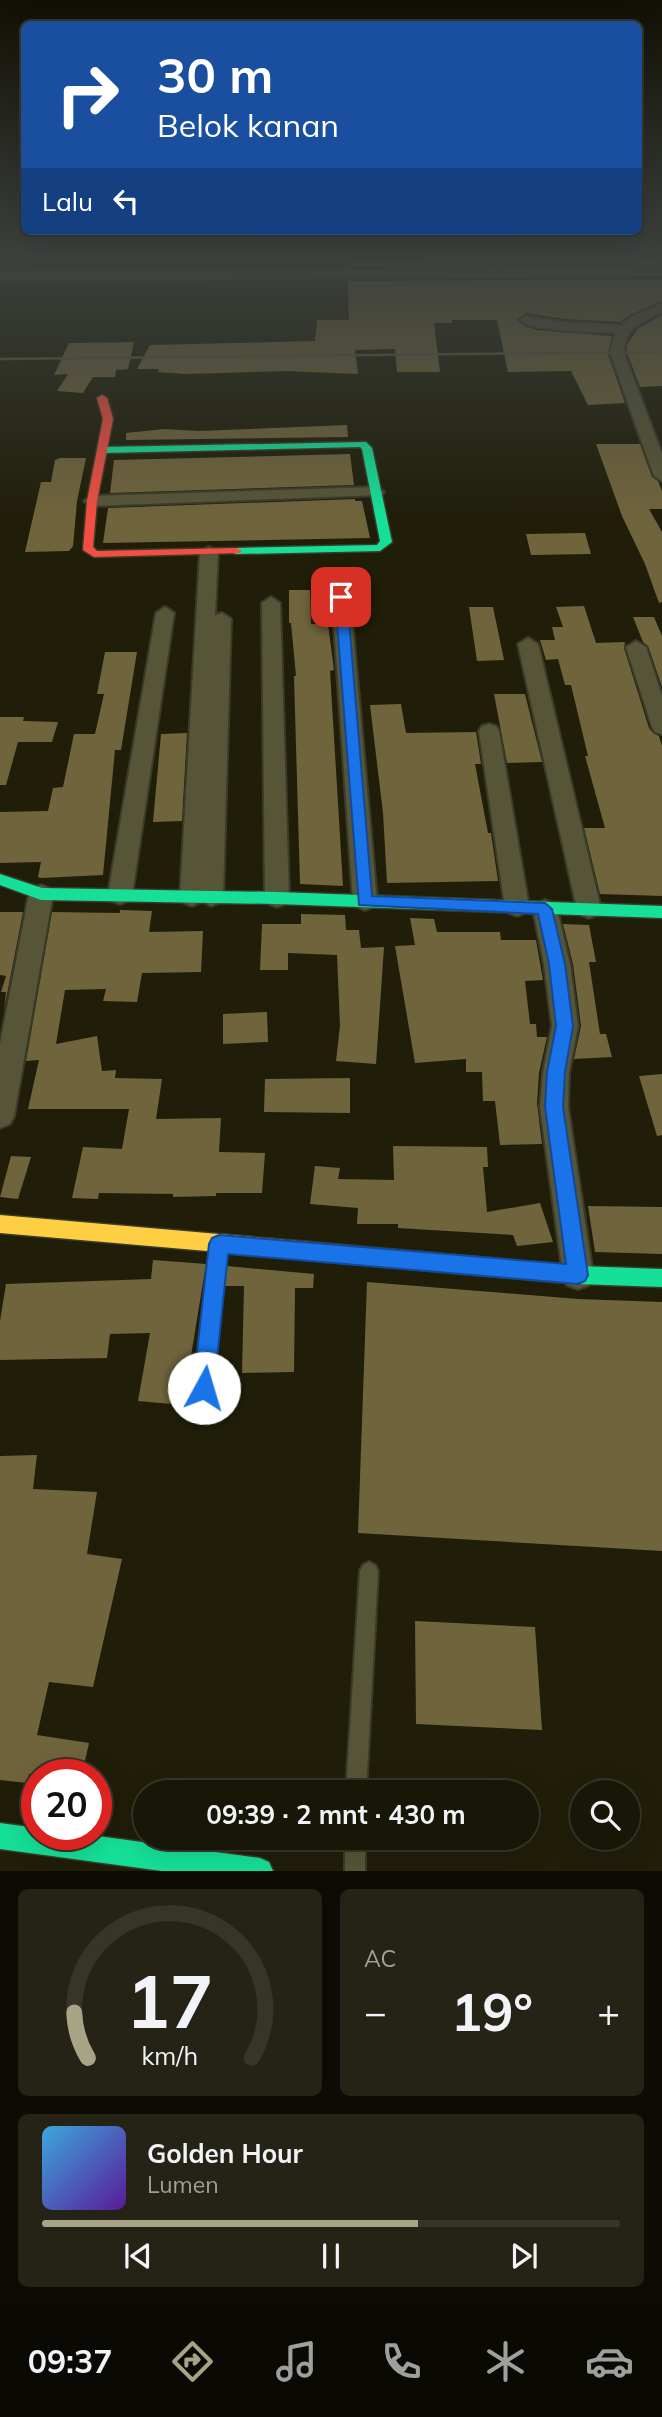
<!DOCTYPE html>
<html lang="id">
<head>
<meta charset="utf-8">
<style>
  :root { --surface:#181607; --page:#252315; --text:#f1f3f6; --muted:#9f9f9b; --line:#363528; --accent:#a6a484 }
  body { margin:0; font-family:Mulish,sans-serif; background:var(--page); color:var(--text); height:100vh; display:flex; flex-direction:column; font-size:26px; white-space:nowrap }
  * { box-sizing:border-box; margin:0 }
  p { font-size:23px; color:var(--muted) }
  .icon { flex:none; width:38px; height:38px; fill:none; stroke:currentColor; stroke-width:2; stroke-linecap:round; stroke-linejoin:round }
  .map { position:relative; height:1871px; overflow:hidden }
  .sheet { display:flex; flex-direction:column; gap:18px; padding:18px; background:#0d0c04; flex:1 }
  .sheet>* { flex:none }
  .banner { position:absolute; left:21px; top:21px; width:621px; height:214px; border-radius:10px; box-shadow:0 7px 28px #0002,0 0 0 2px var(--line); background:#1a4fa0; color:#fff; overflow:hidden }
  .controls { position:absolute; left:570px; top:1780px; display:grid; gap:14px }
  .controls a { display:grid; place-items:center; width:70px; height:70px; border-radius:50%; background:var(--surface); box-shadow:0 7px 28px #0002,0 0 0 2px var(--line); font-size:35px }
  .speed { position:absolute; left:21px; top:1759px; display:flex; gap:14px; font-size:35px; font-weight:700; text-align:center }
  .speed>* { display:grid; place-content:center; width:91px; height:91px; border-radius:50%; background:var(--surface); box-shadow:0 7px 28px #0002,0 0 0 2px var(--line); line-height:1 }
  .speed .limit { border:10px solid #d22; background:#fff; color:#111 }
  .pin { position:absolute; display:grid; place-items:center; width:60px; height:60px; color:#fff; margin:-30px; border-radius:14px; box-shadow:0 4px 10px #0006 }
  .me { position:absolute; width:77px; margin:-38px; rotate:6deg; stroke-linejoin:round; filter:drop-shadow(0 0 5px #0008) }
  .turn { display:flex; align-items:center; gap:24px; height:147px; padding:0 21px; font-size:32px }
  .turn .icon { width:91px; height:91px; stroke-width:2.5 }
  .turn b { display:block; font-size:49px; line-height:60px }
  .then { display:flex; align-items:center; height:66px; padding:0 21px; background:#0003; gap:14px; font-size:26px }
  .big { font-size:52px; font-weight:700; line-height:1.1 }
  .sheet .widget { flex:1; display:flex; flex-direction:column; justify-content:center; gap:10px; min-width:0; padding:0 24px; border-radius:10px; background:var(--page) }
  .sheet .dial { align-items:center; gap:0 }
  .dial svg { height:182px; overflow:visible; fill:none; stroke:var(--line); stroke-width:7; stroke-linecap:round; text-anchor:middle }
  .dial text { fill:var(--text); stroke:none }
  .song { display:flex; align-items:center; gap:21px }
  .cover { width:84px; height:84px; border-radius:10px; background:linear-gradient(135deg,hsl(200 70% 55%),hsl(270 70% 35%)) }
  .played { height:7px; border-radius:4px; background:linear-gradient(90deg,var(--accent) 65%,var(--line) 65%) }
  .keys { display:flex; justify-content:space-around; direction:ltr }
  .heat { display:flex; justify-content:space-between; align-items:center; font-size:38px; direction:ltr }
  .sheet .tiles { flex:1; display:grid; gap:18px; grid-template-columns:1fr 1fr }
  .widget:last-child { grid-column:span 2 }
  .trip { position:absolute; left:133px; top:1780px; width:406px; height:70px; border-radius:35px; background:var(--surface); box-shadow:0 7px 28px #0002,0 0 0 2px var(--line); font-weight:700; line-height:70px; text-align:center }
  .tab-bar { display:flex; height:112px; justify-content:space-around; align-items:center; background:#0a0903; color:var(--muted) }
  .tab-bar .icon { width:49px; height:49px }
  .tab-bar .selected { color:var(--accent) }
  .tab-bar b { font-size:32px; color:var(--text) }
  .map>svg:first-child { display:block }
  .building { fill:#70643d }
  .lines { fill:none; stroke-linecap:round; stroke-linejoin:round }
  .lane-casing { stroke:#3b3b29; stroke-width:4 }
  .street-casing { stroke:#3b3b29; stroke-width:4 }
  .fast-casing { stroke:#3b3b29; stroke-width:3 }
  .slow-casing { stroke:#3b3b29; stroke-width:3 }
  .jam-casing { stroke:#3b3b29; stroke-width:3 }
  .lane { fill:#575538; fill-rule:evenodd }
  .street { fill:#575538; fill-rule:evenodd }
  .fast { fill:#16e098; fill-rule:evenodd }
  .slow { fill:#ffcf43; fill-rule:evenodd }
  .jam { fill:#f24e42; fill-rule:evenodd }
  .rail { stroke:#5d5b45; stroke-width:2.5 }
  .route { fill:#1a73e8; stroke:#114b97; stroke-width:2 }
</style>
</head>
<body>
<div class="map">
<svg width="662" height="1871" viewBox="0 0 662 1871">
  <rect width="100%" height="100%" fill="#201e09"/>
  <path class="building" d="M425,256L662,258V265L348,267V261H426Z
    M662,279V301L632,314L620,322L564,319L526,313L517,319L525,326L537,330L612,336L608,354L625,403L588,405L571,371L508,372L497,320H452V323H434L440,372H397L395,349L355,350L358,374L286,371L185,374L158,372L159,369H137L150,345L315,341L317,320H349L348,281Z
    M662,315V386L640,387L627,353V345L637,329Z
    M134,342L128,369L116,370L115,377H93L83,393L57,391L68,374L54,375L69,343Z
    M347,425L348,437L126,440V433L164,429L199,431Z
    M596,444H640L652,477L658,481L662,491V509H649L662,532V602L659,603L645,564L622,516Z
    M350,454L354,485L110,493L114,460Z
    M60,458H86L77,501L73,546L69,551L25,552L41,482H51L55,460Z
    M355,499V501H362L370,538L103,543L108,508Z
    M585,533L591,554L531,555L526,534Z
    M289,590H310L311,624H328L334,670L330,671L343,886L300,884L294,676H296L291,623H289Z
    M584,606L596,643L625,642L624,648L649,728L653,733L659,736L662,746V896L600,894L584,828H605L585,756H588L571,685H565L558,659L546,660L540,640H555L552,627H563L556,607Z
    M469,607H493L504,660L477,661Z
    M633,617H654L662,636V687L648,646L643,642Z
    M105,652H137L121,750H115L103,875L41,878L38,877L41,862L0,863V812L48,811L53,788L63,787L74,734H95L104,694H97Z
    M494,694H525L542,762L507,763Z
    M401,704L406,733L476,732L481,764H475L488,833H491L498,881L387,883L383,813L370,705Z
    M0,717H24L23,721L58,722L52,742H18L6,785H0Z
    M187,733L182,821L153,822L161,734Z
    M120,910L152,911L149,932L203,931L201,972L142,973L137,1002L103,1001L106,989L65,990L56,1044L97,1036L102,1071L116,1070L115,1078L162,1079L156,1119L221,1118L219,1152L265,1153L262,1193H216V1196L173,1197V1194L99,1193L98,1199L72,1198L83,1147L122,1149L129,1109H28L39,1060L26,1061L52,912L120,913Z
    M0,912H23L4,1010L6,992H1L6,976L0,975Z
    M301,914L345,915L346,930H359L361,948L384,947L376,1064L336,1061L340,1026L337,955L288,953V970H260L262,924H301Z
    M410,918L434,919L437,932H500L501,940H536L543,980L525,981L530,1024H536L537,1037H547L539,1073L537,1103L542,1144L500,1145L495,1101H483L482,1072H466V1059L415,1063L395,946L415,945Z
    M563,924L589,925L596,962H589L600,1034H606L612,1057L574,1059L581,1026L573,964Z
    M267,1012L268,1042L223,1044V1014Z
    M662,1074V1135L657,1136L639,1076Z
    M350,1078V1113L264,1112L265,1079Z
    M393,1146L487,1147L488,1167H483L487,1212L540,1203L553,1242L517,1246L513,1235L398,1228V1224H357L358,1208L310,1204L315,1166L340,1168L338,1179L394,1180Z
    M11,1156L31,1157L18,1199L0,1197Z
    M588,1206L662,1207V1254L595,1252Z
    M153,1260L206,1264L183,1405L138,1401L150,1333L110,1334L107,1358L0,1360V1321L6,1284L151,1279Z
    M227,1266L314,1274L313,1288H295L294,1372L242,1373L244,1286H225Z
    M367,1282L578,1299L662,1302V1551L358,1533Z
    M37,1455L33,1489L97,1492L87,1554L122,1559L93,1687L49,1682L37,1735L89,1743L82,1774H29L27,1783L0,1780V1456Z
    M415,1621L535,1627L542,1730L416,1724Z"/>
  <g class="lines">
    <g class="lane-casing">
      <path id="lane" d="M218,1241L223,1243L226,1248L212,1388L210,1394L204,1396L198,1394L196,1388L210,1248L213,1243Z
        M369,1562L375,1565L378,1571L366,1792H346L360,1571L363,1565Z
        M345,1838H365V1871H345Z"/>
    </g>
    <g class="street-casing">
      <path id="street" d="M662,268V276L0,280V272Z
        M662,303V312C642,322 624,328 624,353L662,454V481L654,476L610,353L615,333C594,332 534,332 519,320L526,316L564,322L621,325L633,316Z
        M376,487L384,492L382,495L92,506L84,501L92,496Z
        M209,547L218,552L215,615L222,613L231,619L223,897L219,903L211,906L202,901L192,906L184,903L180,897L200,552Z
        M341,591L350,597L377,901L373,907L365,910L357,907L353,901L332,597Z
        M271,597L280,603L289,898L285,904L277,907L269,904L265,898L262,603Z
        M165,607L174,613L132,895L128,901L120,904L112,901L108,895L156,613Z
        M528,638L538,644L601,909L597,915L589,918L581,915L577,909L518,644Z
        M636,641L646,647L662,696V734L655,732L652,727L626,647Z
        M489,724L496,726L499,731L529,907L525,913L517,916L509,913L505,907L479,731L482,726Z
        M41,885L49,888L53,894L14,1116L10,1124L0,1128V1044L29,894L33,888Z
        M545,900L553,903L557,909L570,964L578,1026L569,1072L568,1107L593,1275L589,1285L578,1289L567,1285L563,1275L540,1107L543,1072L552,1026L544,964L533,909L537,903Z"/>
    </g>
    <g class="fast-casing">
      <path id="fast" d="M366,442L372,448L392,542L380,551L236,554L230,551L236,548L377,545L380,541L362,449L360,447L103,453L98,450L103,447Z
        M0,874L42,888L277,892L662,906V918L277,904L41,900L0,885Z
        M309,1242L578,1266L662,1269V1287L578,1284L309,1260L302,1257L299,1251L302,1245Z
        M0,1823L37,1828V1834H83L260,1858L269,1862L273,1871H162L0,1849Z"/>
    </g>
    <g class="slow-casing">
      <path id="slow" d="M0,1215L309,1242L316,1245L319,1251L316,1257L309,1260L0,1233Z"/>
    </g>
    <g class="jam-casing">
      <path id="jam" d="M102,395L107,398L113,419L97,501L93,547L97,551L236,548L242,551L240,553L94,557L83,550L87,501L103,419L97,398Z"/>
    </g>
    <use href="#lane" class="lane"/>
    <use href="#street" class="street"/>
    <use href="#fast" class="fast"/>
    <use href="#slow" class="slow"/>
    <use href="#jam" class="jam"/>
    <path class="rail" d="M0,359L662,352"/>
  </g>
  <linearGradient id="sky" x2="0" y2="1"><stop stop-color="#121005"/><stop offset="0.49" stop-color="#3c413e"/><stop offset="1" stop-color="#3c413e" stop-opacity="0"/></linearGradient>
  <rect width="662" height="518" fill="url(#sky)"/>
  <path class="route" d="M341,593L347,597L372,896L545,903L552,909L565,964L573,1026L565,1072L563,1107L588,1275L585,1281L578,1284L228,1254L214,1388L211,1395L204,1398L196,1395L193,1388L209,1244L212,1238L219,1235L566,1264L545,1107L547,1072L556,1026L549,964L538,914L359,905L335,597Z"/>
</svg>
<div class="controls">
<a><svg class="icon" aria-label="search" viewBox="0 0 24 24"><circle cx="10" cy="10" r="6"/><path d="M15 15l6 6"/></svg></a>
</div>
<div class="speed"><div class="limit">20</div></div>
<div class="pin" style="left:341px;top:597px;background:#d93025"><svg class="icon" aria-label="arrive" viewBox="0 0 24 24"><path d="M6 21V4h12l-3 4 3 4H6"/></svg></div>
<svg class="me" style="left:204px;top:1388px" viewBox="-20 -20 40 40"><circle r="19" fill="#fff"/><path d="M0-13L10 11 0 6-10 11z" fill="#1a73e8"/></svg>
<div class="trip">09:39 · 2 mnt · 430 m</div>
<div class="banner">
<div class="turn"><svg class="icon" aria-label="right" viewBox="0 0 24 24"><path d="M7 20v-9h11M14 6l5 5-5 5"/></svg><div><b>30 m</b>Belok kanan</div></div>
<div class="then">Lalu<svg class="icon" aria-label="left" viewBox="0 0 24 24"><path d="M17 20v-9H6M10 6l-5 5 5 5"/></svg></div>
</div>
</div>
<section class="sheet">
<div class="tiles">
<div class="widget dial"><svg viewBox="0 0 100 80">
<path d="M14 69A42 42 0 1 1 86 69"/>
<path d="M14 69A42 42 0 0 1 8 49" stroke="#a6a484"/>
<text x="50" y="56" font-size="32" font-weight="700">17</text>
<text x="50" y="72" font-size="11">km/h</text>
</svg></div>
<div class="widget"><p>AC</p>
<div class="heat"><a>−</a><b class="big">19°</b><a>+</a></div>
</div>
<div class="widget">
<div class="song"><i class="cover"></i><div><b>Golden Hour</b><p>Lumen</p></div></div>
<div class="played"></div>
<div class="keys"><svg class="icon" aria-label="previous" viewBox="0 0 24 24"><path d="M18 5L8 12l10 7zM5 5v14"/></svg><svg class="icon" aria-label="pause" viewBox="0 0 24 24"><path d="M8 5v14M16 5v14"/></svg><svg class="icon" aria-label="next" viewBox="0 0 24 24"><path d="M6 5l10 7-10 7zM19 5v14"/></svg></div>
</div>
</div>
</section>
<nav class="tab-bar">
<b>09:37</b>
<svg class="icon selected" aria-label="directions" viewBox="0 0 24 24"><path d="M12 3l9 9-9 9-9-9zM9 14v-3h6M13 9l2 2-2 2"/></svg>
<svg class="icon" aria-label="music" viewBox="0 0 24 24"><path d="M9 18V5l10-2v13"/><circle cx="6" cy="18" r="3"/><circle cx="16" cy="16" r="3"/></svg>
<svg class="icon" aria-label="phone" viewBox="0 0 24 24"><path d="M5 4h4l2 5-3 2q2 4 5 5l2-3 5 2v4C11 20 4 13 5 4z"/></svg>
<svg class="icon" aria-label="climate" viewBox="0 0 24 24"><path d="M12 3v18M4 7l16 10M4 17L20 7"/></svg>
<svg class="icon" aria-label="car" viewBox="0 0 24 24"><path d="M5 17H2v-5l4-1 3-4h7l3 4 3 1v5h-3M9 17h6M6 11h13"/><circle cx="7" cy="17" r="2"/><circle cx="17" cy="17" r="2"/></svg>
</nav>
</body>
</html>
